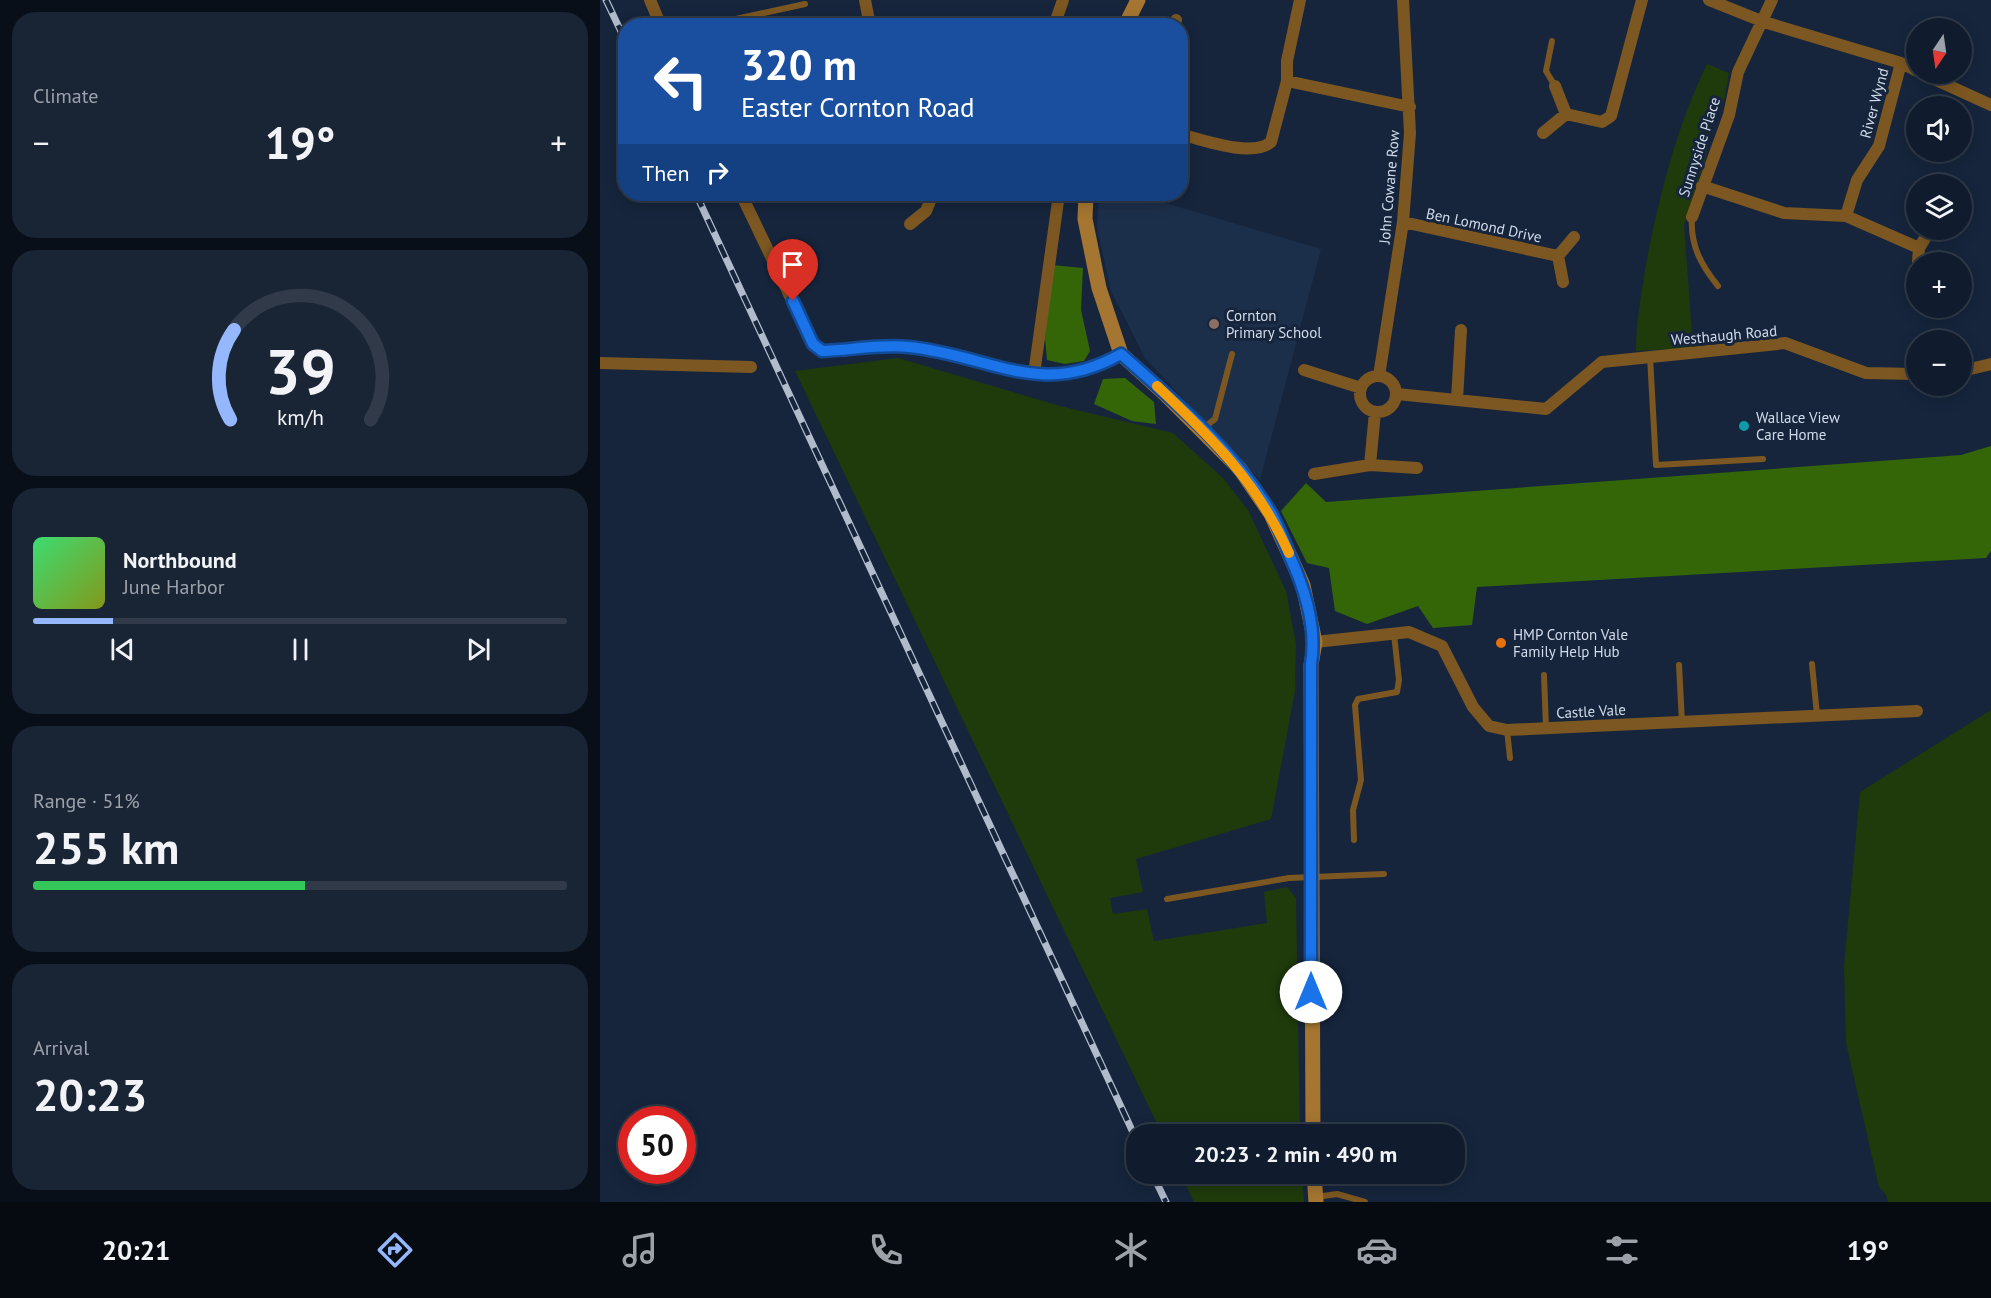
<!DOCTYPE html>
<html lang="en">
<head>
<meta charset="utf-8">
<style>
  :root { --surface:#101c2d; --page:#192535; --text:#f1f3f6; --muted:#9ca1aa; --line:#303a49; --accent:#94b7fd }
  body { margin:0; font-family:"PT Sans",sans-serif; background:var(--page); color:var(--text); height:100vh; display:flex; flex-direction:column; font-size:22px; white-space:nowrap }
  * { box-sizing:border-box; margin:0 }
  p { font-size:20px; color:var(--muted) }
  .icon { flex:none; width:33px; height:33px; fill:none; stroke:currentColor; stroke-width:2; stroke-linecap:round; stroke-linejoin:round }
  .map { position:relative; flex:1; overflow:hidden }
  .sheet { display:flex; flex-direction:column; gap:12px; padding:12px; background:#090f19; width:600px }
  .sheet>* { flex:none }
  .hud { position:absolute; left:18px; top:18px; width:570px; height:183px; border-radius:24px; box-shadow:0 3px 15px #0003,0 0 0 2px var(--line); background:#1a4fa0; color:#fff; overflow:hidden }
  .needle { width:39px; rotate:193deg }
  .controls { position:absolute; left:1306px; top:18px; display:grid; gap:12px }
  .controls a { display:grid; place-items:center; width:66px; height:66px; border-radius:50%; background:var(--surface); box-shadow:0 3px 15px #0003,0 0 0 2px var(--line); font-size:30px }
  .speed { position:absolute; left:18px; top:1106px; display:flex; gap:12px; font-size:30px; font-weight:700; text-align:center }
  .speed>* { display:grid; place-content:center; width:78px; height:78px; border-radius:50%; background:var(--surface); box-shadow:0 3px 15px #0003,0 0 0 2px var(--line); line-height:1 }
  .speed .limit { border:9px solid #d22; background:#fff; color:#111 }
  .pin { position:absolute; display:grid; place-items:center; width:51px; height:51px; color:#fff; margin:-62px -26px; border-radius:50% 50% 50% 0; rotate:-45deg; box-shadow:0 0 6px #0007 }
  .pin .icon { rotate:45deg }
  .me { position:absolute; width:66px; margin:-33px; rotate:0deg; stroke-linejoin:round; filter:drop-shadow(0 0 4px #0008) }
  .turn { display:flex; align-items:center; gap:21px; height:126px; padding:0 24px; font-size:27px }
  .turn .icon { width:78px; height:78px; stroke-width:2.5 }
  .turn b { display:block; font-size:42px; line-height:51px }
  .then { display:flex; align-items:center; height:57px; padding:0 24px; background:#0003; gap:12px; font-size:22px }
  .big { font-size:45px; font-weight:700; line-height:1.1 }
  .sheet .tile { flex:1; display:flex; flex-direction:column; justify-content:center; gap:9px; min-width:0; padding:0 21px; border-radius:24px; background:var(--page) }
  .sheet .dial { align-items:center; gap:0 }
  .dial svg { height:156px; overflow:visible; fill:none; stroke:var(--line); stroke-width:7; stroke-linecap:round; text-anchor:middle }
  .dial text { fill:var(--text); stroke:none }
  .song { display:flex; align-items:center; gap:18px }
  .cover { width:72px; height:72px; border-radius:9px; background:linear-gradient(135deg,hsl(140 70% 55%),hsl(70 70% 35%)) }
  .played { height:6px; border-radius:3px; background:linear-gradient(90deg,var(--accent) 15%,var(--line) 15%) }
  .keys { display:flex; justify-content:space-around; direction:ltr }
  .heat { display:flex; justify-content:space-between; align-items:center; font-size:33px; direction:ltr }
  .charge { height:9px; border-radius:4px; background:linear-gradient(90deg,#34c759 51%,var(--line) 0) }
  .trip { position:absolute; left:526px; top:1124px; width:339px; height:60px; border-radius:24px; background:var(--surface); box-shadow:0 3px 15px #0003,0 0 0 2px var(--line); font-weight:700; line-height:60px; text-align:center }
  .tabs { display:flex; height:96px; justify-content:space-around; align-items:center; background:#060b12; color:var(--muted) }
  .tabs .icon { width:42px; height:42px }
  .tabs .on { color:var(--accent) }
  .tabs b { font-size:27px; color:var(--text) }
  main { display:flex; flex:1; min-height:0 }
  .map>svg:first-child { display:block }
  .built { fill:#1c2f4a }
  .green { fill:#1f3b0b }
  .forest { fill:#346608 }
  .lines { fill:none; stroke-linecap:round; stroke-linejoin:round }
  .lane { stroke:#7c5721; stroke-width:6 }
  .street { stroke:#7c5721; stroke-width:12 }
  .secondary { stroke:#a57632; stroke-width:15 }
  .rail-casing { stroke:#b0bbcc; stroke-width:7 }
  .rail { stroke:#16253c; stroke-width:4.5; stroke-dasharray:14; stroke-linecap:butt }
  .route-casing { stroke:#114b97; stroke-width:15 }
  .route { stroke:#1a73e8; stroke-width:10 }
  .slow { stroke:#f59e0b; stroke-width:10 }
  .education-dot { fill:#8d6e63; stroke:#16253c; stroke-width:2 }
  .culture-dot { fill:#0f9aa8; stroke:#16253c; stroke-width:2 }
  .food-dot { fill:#e8710a; stroke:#16253c; stroke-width:2 }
  .labels { text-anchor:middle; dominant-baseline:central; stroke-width:6; stroke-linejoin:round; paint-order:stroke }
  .street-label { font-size:15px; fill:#d1dbeb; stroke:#16253c }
  .poi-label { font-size:15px; fill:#d1dbeb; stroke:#16253c; text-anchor:start }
</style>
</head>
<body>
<main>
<section class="sheet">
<div class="tile"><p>Climate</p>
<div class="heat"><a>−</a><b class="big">19°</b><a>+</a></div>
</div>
<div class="tile dial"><svg viewBox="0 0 100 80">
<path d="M14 69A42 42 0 1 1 86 69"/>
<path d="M14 69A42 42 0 0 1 16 23" stroke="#94b7fd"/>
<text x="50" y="56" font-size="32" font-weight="700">39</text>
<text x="50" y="72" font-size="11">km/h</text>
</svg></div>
<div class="tile">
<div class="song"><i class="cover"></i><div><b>Northbound</b><p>June Harbor</p></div></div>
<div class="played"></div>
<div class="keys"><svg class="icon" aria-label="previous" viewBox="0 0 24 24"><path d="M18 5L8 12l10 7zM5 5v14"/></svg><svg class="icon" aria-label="pause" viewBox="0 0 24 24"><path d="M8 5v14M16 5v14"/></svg><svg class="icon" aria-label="next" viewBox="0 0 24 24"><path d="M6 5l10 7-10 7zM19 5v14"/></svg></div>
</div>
<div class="tile"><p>Range · 51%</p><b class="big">255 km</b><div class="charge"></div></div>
<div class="tile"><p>Arrival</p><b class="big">20:23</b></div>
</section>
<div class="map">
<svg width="1391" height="1202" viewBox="0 0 1391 1202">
  <rect width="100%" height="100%" fill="#16253c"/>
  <path class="built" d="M499,194H535L721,249L660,480L545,358L511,291L497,228Z"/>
  <path class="green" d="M1107,64L1129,73L1124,100L1111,127L1105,160L1084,225L1093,348L1036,351C1036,323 1041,297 1045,270C1058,200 1076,128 1107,64Z
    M298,358L460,406L573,433L623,478L648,510L686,591L696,644L695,691L671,819L536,859L543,892L510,898L513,914L547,909L554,941L667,923L664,892L687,887L696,898L700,1134H562L195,371Z
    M1391,710V1202H1288L1286,1195L1279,1187L1246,1043L1244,966L1260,792Z
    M580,1173H702L704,1202H594Z"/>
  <path class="forest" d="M452,265L483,268L481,310L490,351L484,361L465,364L447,360L445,338Z
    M525,378L554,402L556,424L532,421L494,404L503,379Z
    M1391,446V551L1386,558L877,587L872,625L833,628L818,606L767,624L735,611L729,568L707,563L681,511L706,483L726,502L1361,455Z"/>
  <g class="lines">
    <path class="lane" d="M104,26L205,4
      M952,41L946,71L955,86
      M1092,217C1090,245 1101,265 1118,286
      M1050,357L1056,465L1163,459
      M602,429L615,419L632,354
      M1212,664L1217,715
      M1079,665L1082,722
      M944,675L946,728
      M907,730L910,758
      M754,840L753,810L761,780L755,705L758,699L797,692L799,680L794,634
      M567,899L689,878L784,874
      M716,1197L737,1194L765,1202"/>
    <path class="street" d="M50,0L61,26
      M265,0L270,26
      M1109,0L1164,22L1301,63L1317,71
      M454,26L463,0
      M574,26L576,20
      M1323,74L1391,105
      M687,81L810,107
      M955,86L966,114L1002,122L1011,116L1042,0
      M943,133L966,114
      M580,134C603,140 653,158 671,142L687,81V61L700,0
      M1102,186L1184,213L1246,216L1319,248
      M141,194L213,344L222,351C251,350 280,344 309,347C391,355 439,401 521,354
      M1246,216L1257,180L1279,146L1301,63
      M1092,217L1129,115L1138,72L1172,0
      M803,222L958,256
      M310,224L326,211L333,194
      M1318,262L1319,248L1330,230
      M963,282L958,256L974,237
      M1317,284V281
      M0,363L151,367
      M704,370L761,388
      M1362,371L1391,364
      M434,374L459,194
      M760 394a18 18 0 1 1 36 0a18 18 0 1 1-36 0Z
      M779,376L803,222L810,133L803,0
      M797,394L946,409L1002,362L1168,345L1185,343L1266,373L1317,374
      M857,400L861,330
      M770,465L775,412
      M714,474L770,465L817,468
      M715,642L809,632L842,646L873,707L889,726L907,730L1317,711"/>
    <path class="secondary" d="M525,26L538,0
      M486,194L485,219L499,288L521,354L565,394L640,469L671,514L703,585L715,642L711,665L713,1134
      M714,1173L716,1202"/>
    <g class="rail-casing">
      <path id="rail" d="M6,0L26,42
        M96,194L537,1141
        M552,1173L566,1202"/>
    </g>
    <use href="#rail" class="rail"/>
  </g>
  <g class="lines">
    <g class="route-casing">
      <path id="route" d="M193,301L213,344L222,351C251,350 280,344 309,347C390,355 440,400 521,354C574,401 634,451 671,513C679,527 685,544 691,559C706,592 717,628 711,664V992"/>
    </g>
    <use href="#route" class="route"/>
    <path class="slow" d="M557,386C613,439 657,482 689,553"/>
  </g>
  <circle class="education-dot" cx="614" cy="324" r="6"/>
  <circle class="culture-dot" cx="1144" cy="426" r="6"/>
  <circle class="food-dot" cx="901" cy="643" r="6"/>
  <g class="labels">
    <g class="street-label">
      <text transform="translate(1274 103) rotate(-75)">River Wynd</text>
      <text transform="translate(1099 147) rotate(-72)">Sunnyside Place</text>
      <text transform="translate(789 187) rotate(-85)">John Cowane Row</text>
      <text transform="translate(884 225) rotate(12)">Ben Lomond Drive</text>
      <text transform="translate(1124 335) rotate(-5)">Westhaugh Road</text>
      <text transform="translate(991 711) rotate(-3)">Castle Vale</text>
    </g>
    <g class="poi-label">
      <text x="626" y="315">Cornton<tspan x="626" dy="17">Primary School</tspan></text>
      <text x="1156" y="417">Wallace View<tspan x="1156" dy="17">Care Home</tspan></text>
      <text x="913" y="634">HMP Cornton Vale<tspan x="913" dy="17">Family Help Hub</tspan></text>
    </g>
  </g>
</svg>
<div class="controls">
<a><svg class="needle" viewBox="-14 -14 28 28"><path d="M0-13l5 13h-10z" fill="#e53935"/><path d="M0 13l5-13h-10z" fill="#9ca1aa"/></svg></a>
<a><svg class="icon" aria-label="sound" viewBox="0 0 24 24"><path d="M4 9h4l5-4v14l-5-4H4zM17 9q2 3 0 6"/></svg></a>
<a><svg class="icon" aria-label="layers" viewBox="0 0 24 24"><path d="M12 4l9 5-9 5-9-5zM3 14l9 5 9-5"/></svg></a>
<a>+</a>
<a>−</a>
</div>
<div class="speed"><div class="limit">50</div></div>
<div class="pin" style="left:193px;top:301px;background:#d93025"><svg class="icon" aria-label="arrive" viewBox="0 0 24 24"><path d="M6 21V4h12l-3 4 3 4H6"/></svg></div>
<svg class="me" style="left:711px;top:992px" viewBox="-20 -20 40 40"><circle r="19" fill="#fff"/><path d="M0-13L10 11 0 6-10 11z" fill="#1a73e8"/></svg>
<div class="trip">20:23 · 2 min · 490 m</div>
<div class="hud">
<div class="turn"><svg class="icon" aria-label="left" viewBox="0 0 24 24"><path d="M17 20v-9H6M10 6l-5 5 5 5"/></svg><div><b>320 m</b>Easter Cornton Road</div></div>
<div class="then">Then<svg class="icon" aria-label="right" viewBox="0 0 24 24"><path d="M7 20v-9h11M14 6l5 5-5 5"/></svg></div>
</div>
</div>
</main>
<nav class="tabs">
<b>20:21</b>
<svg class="icon on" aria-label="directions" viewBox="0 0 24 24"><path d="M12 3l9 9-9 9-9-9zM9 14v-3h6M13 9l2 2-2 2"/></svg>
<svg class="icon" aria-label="music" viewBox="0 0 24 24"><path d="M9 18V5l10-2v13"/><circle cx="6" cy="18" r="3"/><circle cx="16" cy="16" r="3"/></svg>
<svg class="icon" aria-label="phone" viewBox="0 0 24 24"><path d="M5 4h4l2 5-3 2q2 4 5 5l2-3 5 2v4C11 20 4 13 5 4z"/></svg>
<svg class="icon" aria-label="climate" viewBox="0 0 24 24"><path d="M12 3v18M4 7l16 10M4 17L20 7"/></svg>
<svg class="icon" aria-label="car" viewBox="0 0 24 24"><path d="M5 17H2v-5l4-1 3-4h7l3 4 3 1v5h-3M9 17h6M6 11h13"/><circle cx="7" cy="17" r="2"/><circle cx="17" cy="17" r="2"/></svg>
<svg class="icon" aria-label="filters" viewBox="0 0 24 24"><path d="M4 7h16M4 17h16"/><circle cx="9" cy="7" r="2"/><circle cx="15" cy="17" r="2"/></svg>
<b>19°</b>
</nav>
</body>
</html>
